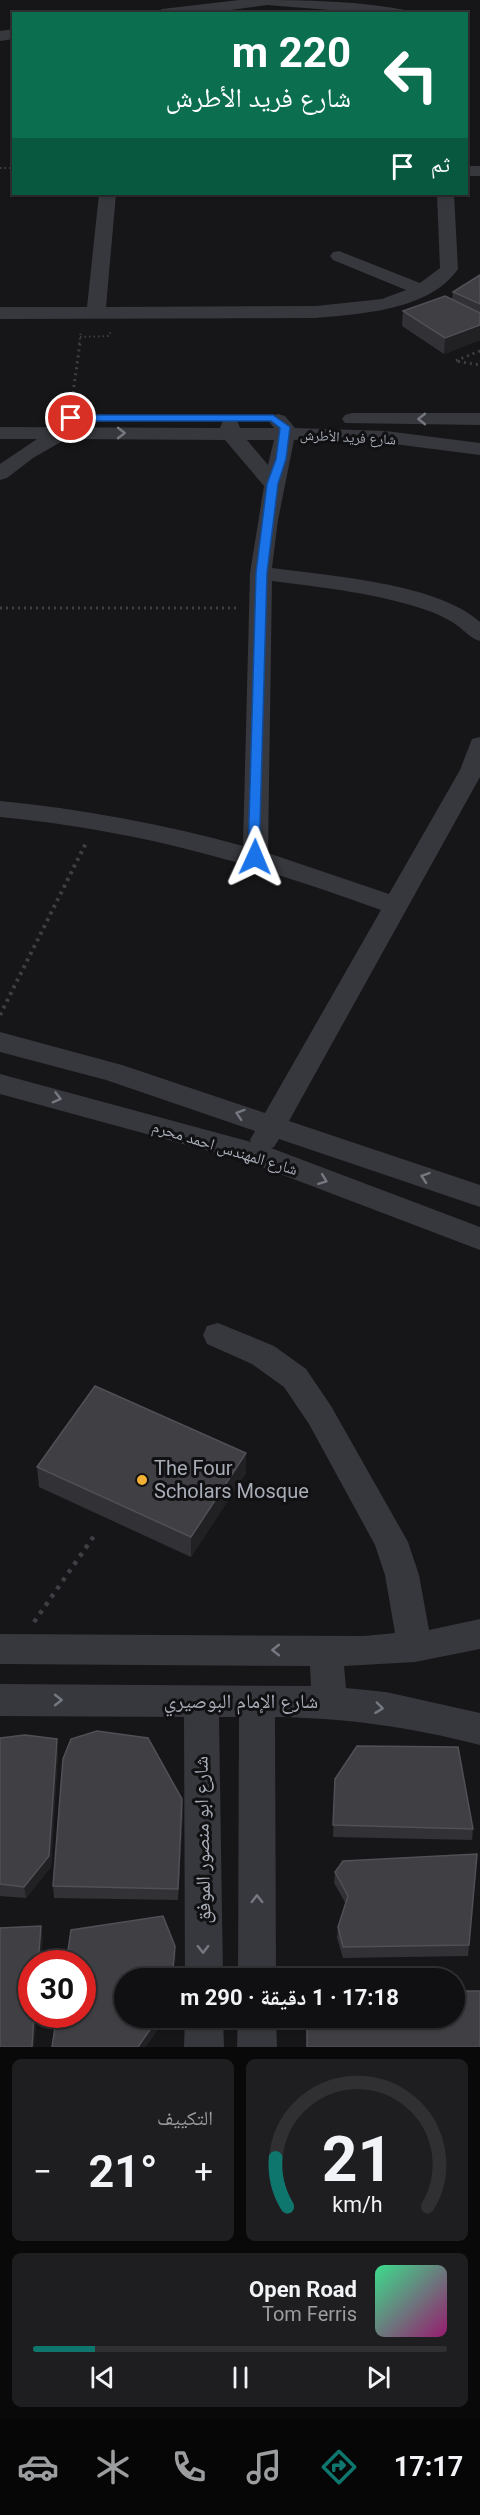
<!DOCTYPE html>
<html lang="ar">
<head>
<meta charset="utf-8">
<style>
  :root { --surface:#101012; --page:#1e1e20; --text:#f1f3f6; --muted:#9c9d9f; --line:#303032; --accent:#0f766e }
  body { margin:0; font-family:Roboto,"Noto Naskh Arabic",sans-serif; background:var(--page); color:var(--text); direction:rtl; height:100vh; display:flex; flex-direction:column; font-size:22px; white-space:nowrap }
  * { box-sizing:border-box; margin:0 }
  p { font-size:20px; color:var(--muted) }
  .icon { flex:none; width:33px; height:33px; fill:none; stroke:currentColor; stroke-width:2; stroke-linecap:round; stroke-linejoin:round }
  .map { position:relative; height:2047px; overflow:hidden; direction:ltr }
  .details { display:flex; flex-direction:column; gap:12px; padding:12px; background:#09090a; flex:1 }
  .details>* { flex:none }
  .top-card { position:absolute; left:12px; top:12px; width:456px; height:183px; border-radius:0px; box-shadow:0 2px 4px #0004,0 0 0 2px var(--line); direction:rtl; background:#0b6e4f; color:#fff; overflow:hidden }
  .speed { position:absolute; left:18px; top:1950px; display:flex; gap:12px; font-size:30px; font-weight:700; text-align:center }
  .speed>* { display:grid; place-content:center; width:78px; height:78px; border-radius:50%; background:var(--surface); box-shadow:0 2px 4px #0004,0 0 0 2px var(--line); line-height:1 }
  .speed .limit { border:9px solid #d22; background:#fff; color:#111 }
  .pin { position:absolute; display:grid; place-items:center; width:51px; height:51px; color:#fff; margin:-26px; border:3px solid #fff; border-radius:50%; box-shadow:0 2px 6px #0007 }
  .me { position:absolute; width:66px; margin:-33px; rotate:1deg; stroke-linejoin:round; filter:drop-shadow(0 0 4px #0008) }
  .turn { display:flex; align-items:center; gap:21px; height:126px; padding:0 18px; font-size:27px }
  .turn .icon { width:78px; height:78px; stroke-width:2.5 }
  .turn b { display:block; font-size:42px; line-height:51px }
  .then { display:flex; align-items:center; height:57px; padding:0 18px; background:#0003; gap:12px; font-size:22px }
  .big { font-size:45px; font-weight:700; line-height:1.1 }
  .details .card { flex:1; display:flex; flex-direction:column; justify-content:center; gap:9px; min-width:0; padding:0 21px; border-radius:9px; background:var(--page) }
  .details .dial { align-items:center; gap:0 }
  .dial svg { height:156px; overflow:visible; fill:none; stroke:var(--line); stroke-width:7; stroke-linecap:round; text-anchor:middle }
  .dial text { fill:var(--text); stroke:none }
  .song { display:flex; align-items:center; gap:18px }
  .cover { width:72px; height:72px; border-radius:9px; background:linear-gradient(135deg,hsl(150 70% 55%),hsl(320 70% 35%)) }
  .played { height:6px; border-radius:3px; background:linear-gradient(90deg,var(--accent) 15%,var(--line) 15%) }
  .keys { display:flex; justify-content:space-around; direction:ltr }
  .heat { display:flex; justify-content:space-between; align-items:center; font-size:33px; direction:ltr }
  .details .tiles { flex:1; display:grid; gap:12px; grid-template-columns:1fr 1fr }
  .card:last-child { grid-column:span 2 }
  .trip { position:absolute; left:114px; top:1968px; width:351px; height:60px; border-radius:30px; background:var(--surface); box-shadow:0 2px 4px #0004,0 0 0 2px var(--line); font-weight:700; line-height:60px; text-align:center; direction:rtl }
  .menu { display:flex; height:96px; justify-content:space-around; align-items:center; background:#060607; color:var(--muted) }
  .menu .icon { width:42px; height:42px }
  .menu .selected { color:var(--accent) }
  .menu b { font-size:27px; color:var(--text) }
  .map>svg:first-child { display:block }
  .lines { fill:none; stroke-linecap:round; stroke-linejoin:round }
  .path-far3 { stroke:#3d3f44; stroke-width:2; stroke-dasharray:1.5 3; stroke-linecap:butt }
  .path-far2 { stroke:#3d3f44; stroke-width:3; stroke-dasharray:2 4; stroke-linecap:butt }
  .path-far1 { stroke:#3d3f44; stroke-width:4; stroke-dasharray:3 4.5; stroke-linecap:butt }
  .path { stroke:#3d3f44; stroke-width:4.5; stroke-dasharray:4 6; stroke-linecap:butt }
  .minor { fill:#37383d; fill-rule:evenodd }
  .wall { fill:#323236 }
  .shaded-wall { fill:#212124 }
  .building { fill:#3f3f44; stroke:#4f5156; stroke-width:1.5 }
  .oneway { stroke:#757881 }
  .route { fill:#1a73e8; stroke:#114b97; stroke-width:1.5 }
  .poi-dot { fill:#f2b134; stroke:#111113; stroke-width:2 }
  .labels { text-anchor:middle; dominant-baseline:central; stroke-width:6; stroke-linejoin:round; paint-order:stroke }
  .far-street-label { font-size:14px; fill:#a8adb8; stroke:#111113 }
  .street-label { font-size:16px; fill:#a8adb8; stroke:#111113 }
  .near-poi-label { font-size:20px; fill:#a8adb8; stroke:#111113; text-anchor:start }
  .near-street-label { font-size:20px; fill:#a8adb8; stroke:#111113 }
</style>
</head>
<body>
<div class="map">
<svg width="480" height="2047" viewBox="0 0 480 2047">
  <rect width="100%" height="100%" fill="#161618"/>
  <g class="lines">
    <path class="path-far3" d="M0,168H14
      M80,337L109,336L111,331
      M79,344L81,331"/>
    <path class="path-far2" d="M480,351L455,361L480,365
      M73,393L80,343
      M0,608H236"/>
    <path class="path-far1" d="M0,1015L87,841"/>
    <path class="path" d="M34,1622L94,1536"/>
    <path class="minor" d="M239,0C296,0 356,0 411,11L413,14H380L267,5L202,14H155L162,9Z
      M14,29V39L0,41V31Z
      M466,166H480V176H466Z
      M99,194H116L106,307L316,306L382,299L406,290L333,260L330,256L333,252L339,251L420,283L440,268L437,194H454L458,269C430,310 361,314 316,318L0,319V307H87Z
      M352,413H480V425L345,423L342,419L345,415Z
      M278,414L285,416L295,428L386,431L480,443V455L386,443L294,440L278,520L272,568C330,576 437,583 480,622V641C470,638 466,632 458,626C450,620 438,614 429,611C378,593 325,588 272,581L268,853L389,894L460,770L472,739L480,737V777L289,1121L480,1185V1207L279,1139L274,1147L271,1148L480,1227V1250L249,1162L0,1094V1074L251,1142L250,1140L255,1131L106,1080L0,1052V1032L122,1065L265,1113L381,910C252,863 137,830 0,817V801C82,809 163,824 243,846L250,573L264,486L225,440L66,439L33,458L7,478L0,480V464L37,439H0V427L220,428L223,420H237L240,428H274L268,420L271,416ZM247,440H274L268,465Z
      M218,1323L274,1346L306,1369L331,1406L408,1542L419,1575L429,1630L480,1619V1649L415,1662L344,1666L346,1688L386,1692L480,1713V1745C410,1727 347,1718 275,1717L276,1978H238L239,1717H219L223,1978H185L184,1717L0,1716V1684L311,1686L310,1666L0,1664V1634L364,1636L395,1633L385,1575L375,1545L309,1424L284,1387L252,1364L207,1344L203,1335L207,1326Z
      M185,2018H223L224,2047H184Z
      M238,2018H276L277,2047H237Z"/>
  </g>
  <path class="wall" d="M480,275V340L444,354L402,326L403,311L452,299L453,292Z
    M246,1453V1473L191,1557L39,1487L37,1467Z
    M0,1738L58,1751L51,1867L26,1898L0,1896Z
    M335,1779L473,1829L472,1840L333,1837Z
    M183,1811L178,1900L54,1898L53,1886Z
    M335,1872L469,1945L468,1956L343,1958L337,1938L338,1927L346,1904L334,1883Z"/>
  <path class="shaded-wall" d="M480,325V340L444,354L445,338Z
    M246,1453V1473L191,1557V1537Z
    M57,1739L58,1751L51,1867L26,1898L24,1887Z
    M182,1799L183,1811L178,1900V1889Z
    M41,1926L43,1938L41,1964H38Z
    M175,1946L176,1957L173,1978H172Z
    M34,2014H37L34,2047H32Z
    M158,2018H166L146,2047H138Z"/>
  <path class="building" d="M480,275V304L453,292Z
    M445,296L480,313V325L445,338L403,311Z
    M95,1386L246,1453L191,1537L37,1467Z
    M97,1731L148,1738L182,1799L178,1889L53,1886L63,1759L71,1739Z
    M25,1735L57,1739L49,1856L24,1887L0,1884V1738Z
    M357,1746L458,1747L473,1829L333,1825L335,1779Z
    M477,1854L469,1945L343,1947L338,1927L348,1896L335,1872L343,1861Z
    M163,1916L175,1946L172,1978H124V2018H158L138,2047H52L57,2014H82V1964H66L71,1930Z
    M41,1926L38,1964H32V2014H34L32,2047H0V1928Z
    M454,1991H480V2047H307V2018H454Z"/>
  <defs><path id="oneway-chevron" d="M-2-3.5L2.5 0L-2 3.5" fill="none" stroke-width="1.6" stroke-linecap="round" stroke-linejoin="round" transform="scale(1.5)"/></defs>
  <g class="oneway">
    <use href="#oneway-chevron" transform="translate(422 419) rotate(-180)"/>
    <use href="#oneway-chevron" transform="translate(121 433)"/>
    <use href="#oneway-chevron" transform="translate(57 1098) rotate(15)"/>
    <use href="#oneway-chevron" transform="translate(240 1114) rotate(-162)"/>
    <use href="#oneway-chevron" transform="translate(425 1177) rotate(-161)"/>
    <use href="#oneway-chevron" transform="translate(323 1180) rotate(21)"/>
    <use href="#oneway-chevron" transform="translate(276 1650) rotate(-180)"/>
    <use href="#oneway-chevron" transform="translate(58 1700)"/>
    <use href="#oneway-chevron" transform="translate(379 1708) rotate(7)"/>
    <use href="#oneway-chevron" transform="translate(257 1899) rotate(-90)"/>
    <use href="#oneway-chevron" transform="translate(203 1949) rotate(89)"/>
  </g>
  <path class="route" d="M68,415H273L290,427L286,459L278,484L267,573L259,860L255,861L248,857L256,573L267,484L276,459L280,428L271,421H71L68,420Z"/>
  <circle class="poi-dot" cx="142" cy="1480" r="6"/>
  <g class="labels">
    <g class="far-street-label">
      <text transform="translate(348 437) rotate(3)">شارع فريد الأطرش</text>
    </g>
    <g class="street-label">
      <text transform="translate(225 1148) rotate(17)">شارع المهندس احمد محرم</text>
    </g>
    <g class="near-poi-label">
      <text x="154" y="1468">The Four<tspan x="154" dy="23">Scholars Mosque</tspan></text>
    </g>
    <g class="near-street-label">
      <text x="241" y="1701">شارع الإمام البوصيري</text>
      <text transform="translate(202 1840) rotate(-91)">شارع ابو منصور الموفق</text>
    </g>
  </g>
</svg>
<div class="speed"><div class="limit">30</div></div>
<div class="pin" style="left:71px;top:418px;background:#d93025"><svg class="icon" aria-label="arrive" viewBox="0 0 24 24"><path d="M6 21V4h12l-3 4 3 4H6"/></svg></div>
<svg class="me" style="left:255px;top:857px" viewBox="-20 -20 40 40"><path d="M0-17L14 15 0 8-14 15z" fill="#1a73e8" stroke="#fff" stroke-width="4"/></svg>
<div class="trip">17:18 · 1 دقيقة · 290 m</div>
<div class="top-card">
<div class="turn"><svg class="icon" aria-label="left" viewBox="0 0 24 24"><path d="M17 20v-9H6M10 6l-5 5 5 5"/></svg><div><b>220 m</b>شارع فريد الأطرش</div></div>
<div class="then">ثم<svg class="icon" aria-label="arrive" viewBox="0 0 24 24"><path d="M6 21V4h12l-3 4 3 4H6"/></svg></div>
</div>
</div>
<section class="details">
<div class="tiles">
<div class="card dial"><svg viewBox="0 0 100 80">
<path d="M14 69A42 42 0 1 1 86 69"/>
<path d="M14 69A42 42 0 0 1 8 44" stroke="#0f766e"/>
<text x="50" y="56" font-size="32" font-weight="700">21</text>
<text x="50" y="72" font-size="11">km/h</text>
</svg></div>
<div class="card"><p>التكييف</p>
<div class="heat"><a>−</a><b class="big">21°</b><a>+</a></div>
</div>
<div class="card">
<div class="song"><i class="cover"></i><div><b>Open Road</b><p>Tom Ferris</p></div></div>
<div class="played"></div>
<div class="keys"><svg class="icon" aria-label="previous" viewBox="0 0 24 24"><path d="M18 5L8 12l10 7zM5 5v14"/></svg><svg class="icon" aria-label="pause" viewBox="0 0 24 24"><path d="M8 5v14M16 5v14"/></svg><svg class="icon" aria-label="next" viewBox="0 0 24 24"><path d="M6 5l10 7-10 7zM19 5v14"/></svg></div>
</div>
</div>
</section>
<nav class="menu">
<b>17:17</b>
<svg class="icon selected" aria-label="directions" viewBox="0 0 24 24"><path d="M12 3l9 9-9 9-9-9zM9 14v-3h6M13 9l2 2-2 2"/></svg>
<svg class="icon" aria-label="music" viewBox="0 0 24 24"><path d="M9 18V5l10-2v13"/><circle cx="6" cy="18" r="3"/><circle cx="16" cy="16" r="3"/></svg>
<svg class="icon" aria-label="phone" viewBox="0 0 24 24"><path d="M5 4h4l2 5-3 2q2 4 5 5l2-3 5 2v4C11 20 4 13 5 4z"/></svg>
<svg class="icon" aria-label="climate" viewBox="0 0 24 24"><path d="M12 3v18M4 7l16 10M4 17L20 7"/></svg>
<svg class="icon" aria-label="car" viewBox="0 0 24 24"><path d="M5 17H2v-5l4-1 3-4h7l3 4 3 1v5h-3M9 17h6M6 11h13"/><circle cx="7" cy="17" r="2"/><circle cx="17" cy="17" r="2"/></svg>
</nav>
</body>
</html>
